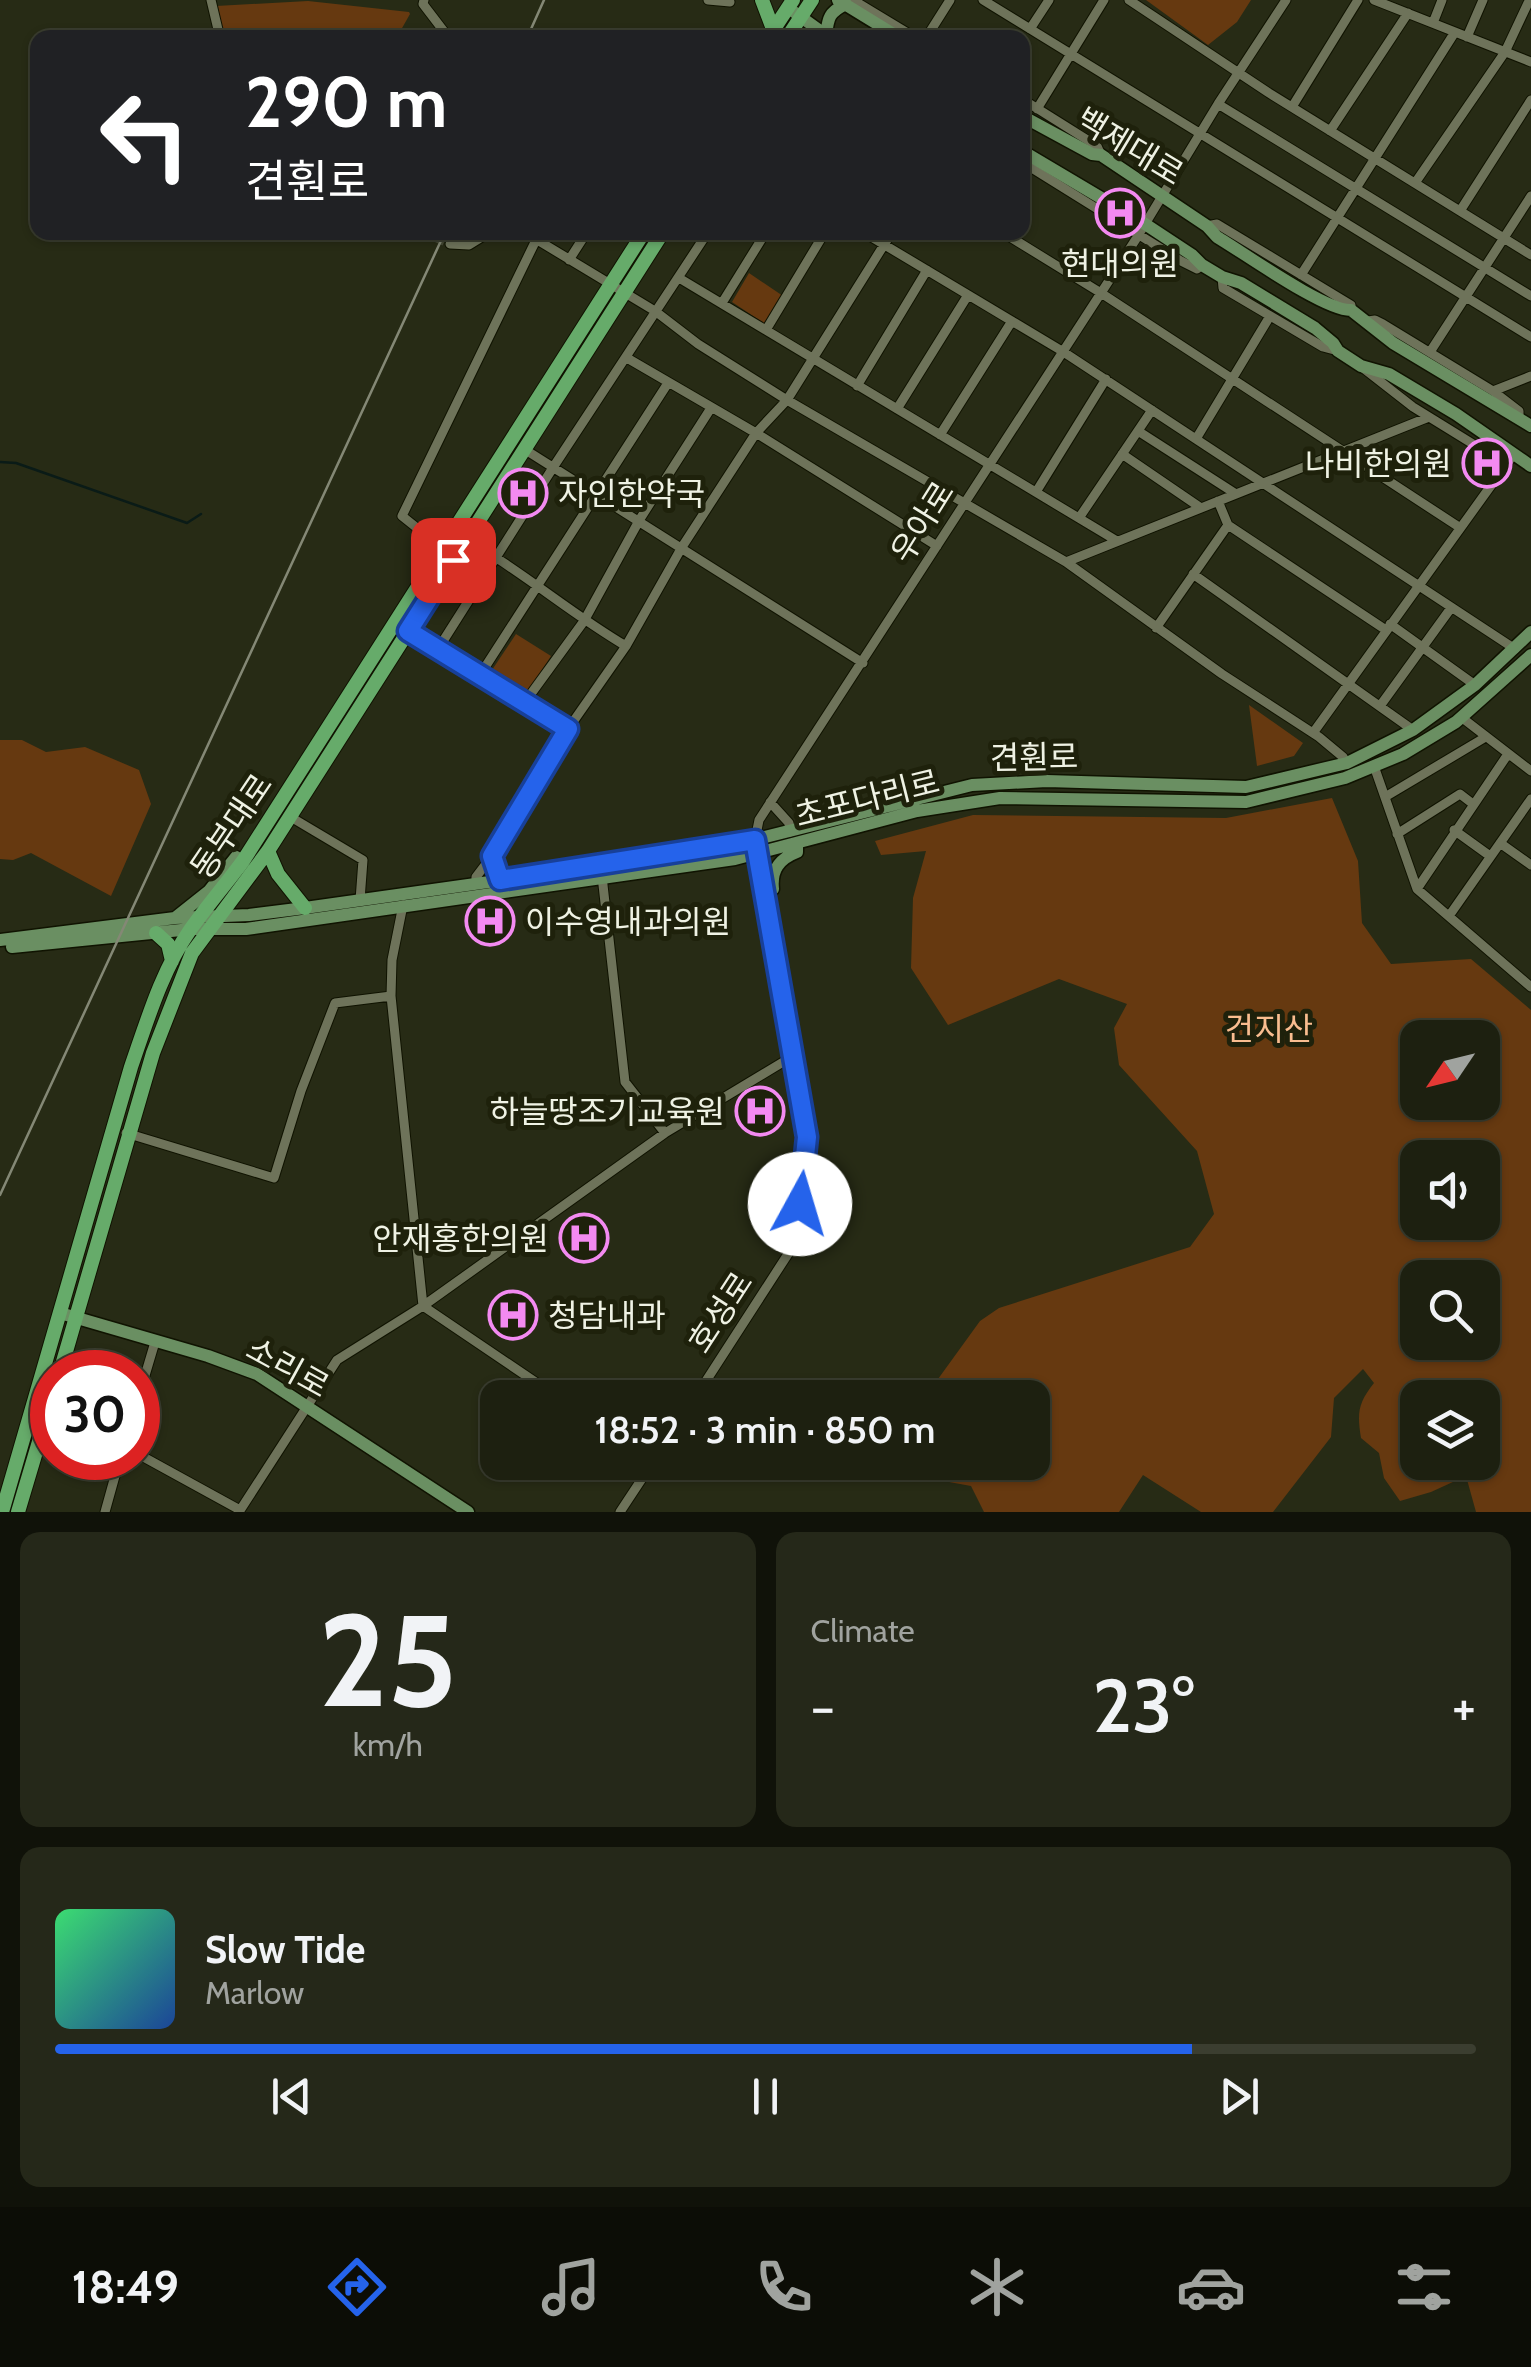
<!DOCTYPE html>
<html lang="en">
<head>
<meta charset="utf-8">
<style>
  :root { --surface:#1d2010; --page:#252819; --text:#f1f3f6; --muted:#a0a39f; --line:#3b3e30; --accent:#2563eb }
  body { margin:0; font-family:Cabin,"Noto Sans KR",sans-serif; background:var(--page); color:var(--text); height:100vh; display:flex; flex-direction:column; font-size:38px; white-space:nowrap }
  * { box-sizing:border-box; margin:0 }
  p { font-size:32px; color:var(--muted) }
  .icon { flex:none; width:55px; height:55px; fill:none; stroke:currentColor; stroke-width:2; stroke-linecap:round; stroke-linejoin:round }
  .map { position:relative; height:1512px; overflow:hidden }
  .details { display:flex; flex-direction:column; gap:20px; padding:20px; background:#101209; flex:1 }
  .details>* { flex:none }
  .top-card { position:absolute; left:30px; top:30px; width:1000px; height:210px; border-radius:20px; box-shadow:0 2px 8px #0004,0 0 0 2px var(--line); background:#202124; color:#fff; overflow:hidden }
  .needle { width:65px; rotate:235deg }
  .tools { position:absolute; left:1400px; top:1020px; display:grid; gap:20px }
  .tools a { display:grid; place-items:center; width:100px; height:100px; border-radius:20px; background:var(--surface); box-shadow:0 2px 8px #0004,0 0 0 2px var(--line); font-size:50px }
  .speed { position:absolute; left:30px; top:1350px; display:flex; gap:20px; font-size:50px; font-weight:700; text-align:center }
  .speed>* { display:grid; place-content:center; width:130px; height:130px; border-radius:50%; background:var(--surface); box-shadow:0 2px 8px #0004,0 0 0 2px var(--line); line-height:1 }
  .speed .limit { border:15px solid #d22; background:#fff; color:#111 }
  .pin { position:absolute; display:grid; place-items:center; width:85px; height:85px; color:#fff; margin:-42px; border-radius:20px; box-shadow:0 5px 15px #0006 }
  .me { position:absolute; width:110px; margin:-55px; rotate:6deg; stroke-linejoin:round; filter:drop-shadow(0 0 8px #0008) }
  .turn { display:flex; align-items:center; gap:35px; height:210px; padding:0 50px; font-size:45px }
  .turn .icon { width:130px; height:130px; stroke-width:2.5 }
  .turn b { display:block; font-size:70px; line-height:85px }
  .big { font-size:75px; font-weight:600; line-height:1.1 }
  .details .card { flex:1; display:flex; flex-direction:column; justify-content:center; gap:15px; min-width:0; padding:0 35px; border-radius:20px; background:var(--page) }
  .details .dial { align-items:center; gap:0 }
  .dial b { font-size:130px; line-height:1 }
  .song { display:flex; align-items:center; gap:30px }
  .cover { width:120px; height:120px; border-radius:15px; background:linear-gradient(135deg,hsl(140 70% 55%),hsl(220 70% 35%)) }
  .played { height:10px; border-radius:5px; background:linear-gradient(90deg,var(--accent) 80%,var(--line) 80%) }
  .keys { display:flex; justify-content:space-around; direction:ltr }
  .heat { display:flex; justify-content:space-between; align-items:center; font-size:55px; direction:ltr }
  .details .tiles { flex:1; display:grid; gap:20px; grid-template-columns:1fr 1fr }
  .card:last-child { grid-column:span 2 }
  .trip { position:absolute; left:480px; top:1380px; width:570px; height:100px; border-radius:20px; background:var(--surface); box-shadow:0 2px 8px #0004,0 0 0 2px var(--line); font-weight:600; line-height:100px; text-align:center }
  .tabs { display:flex; height:160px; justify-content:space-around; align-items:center; background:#0c0d06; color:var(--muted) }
  .tabs .icon { width:70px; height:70px }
  .tabs .current { color:var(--accent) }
  .tabs b { font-size:45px; color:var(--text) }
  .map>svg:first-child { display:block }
  .green { fill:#663910; fill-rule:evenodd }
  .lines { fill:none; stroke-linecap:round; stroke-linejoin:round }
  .stream { stroke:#0a1b17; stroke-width:2.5 }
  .street-tunnel { stroke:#454934; stroke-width:9; stroke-dasharray:9 4.5; stroke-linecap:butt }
  .street-casing { stroke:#101301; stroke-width:11 }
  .secondary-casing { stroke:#101301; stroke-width:15 }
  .primary-casing { stroke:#101301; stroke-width:16 }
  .street { stroke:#6e735a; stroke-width:9 }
  .secondary { stroke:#6a8f62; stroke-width:12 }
  .primary { stroke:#66ab6a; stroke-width:14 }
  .rail { stroke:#848875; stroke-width:2.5 }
  .route-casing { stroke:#184099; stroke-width:25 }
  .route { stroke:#2563eb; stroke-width:18 }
  .labels { text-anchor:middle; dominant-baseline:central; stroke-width:10; stroke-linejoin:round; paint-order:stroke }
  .street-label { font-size:32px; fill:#eff2e4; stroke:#1e210b }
  .poi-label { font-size:32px; fill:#eff2e4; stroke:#1e210b; text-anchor:end }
  .park-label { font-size:32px; fill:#f9bd90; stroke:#1e210b }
</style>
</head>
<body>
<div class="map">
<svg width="1531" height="1512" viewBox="0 0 1531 1512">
  <rect width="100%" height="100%" fill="#272b15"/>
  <path class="green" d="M1146,0H1251L1237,22L1208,45Z
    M308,1L409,12L410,14L397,37L224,38L216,6Z
    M749,273L783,296L765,324L732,302Z
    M516,634L551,656L523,699L488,676Z
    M1249,705L1303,743L1294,756L1257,766Z
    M0,740H22L46,752L85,747L139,770L151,804L111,896L31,853L13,860L0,859Z
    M1332,798L1358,861L1362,923L1391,964L1471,959L1531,1010V1512H1476L1466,1476L1431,1492L1400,1501L1384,1478L1379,1453L1361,1438C1357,1413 1358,1403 1374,1383L1363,1369L1334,1398L1331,1437L1273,1512H1201L1143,1475L1119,1512H984L971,1486L905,1474L900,1463L1032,1462V1398L925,1397L980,1321L999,1308L1190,1247L1214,1214L1197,1151L1119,1065L1114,1028L1127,1004L1059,979L948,1025L911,968L913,898L926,851L881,855L875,841L973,815L1226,818ZM1418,1038H1482V1102H1418ZM1418,1158H1482V1222H1418ZM1418,1278H1482V1342H1418ZM1418,1398H1482V1462H1418Z"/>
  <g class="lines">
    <path class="stream" d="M0,462L16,463L187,523L201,514"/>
    <path class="street-tunnel" d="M424,232L450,244"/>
    <g class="street-casing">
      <path id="street" d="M211,0L220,38
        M424,0L423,4L449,38
        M708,0L730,2
        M853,0L916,38
        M983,0L1531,337
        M1129,0L1269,93L1531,255
        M1374,0L1531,62
        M1433,23L1442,0
        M1030,29L1049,0
        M1467,37L1483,0
        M926,38L950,0
        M1022,99L1097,146L1101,155
        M1218,104L1531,296
        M1292,107L1358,0
        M1037,109L1104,0
        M1330,131L1408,13
        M1022,162L1181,261L1197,269L1202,265
        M1415,183L1505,52L1528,3
        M1460,211L1531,100
        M1207,226L1217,224L1351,305V310
        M524,232L655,311L698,344L787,400L1066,562L1222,674L1319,737L1343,757L1347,764
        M863,232L1062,351L1515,649
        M1002,232L1101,293L1459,527
        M450,244L469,245L490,232
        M569,260L587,232
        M1301,275L1455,32
        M1222,277L1223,288L1323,347L1338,351
        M679,278L1117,541
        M722,303L766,232
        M1368,321L1375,320L1383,324L1493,391L1519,411V416
        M766,330L825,232
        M1430,352L1531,196
        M627,358L756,433L937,546
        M1363,368L1413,407L1507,465
        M857,386L927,270
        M1493,391L1531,376
        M897,409L968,295
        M1138,431L1236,494
        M940,435L1012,321
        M1196,439L1270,316
        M524,449L863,663
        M1122,454L1201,508
        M1036,492L1106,379
        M1079,518L1152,410
        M1228,525L1386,630
        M442,548L402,516L536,240
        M495,557C540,586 580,619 626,646
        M1066,562L1429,417
        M1193,574L1413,730
        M394,622L568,729
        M1390,624L1475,685
        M1156,628L1228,525L1218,501
        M438,649L554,466L708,232
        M480,675L668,383
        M525,702L584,621L640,519L711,408
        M1380,706L1451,608
        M1461,717L1531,771
        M1313,733L1513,455
        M1374,766L1417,889L1531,987
        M1385,797L1484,738
        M770,802L789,823L790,832
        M289,816L363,860L360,900
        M1454,830L1490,856
        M1397,834L1460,794L1473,804
        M1500,843L1531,865
        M602,876L625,1082L665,1133
        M476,884V877L492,856L568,729L626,646L682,547L756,433L787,400L892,232
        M1417,889L1508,754
        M403,905L392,960L391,996L423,1306L559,1398
        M1449,916L1531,799
        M126,1133L274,1178L301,1091L335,1003L391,996
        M695,1398L788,1254L800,1204L807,1137L755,840L759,820L1136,239L1218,104L1286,0
        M138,1399L155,1342
        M138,1454L240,1510
        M105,1512L120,1458
        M239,1512L337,1360L423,1306L665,1133L793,1056
        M620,1512L653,1462"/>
    </g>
    <g class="secondary-casing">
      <path id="secondary" d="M838,0L900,38
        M794,12L830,38
        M826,35C828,18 829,12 846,4
        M1022,116L1092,154L1101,155L1207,226L1217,237C1244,253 1325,311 1351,310L1393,343L1531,426
        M1022,151L1145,224L1192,255L1202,265L1222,277L1241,283L1315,328L1333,343L1338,351L1361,366L1389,374L1456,414L1531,466
        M765,890L773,889C771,870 779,859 797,852V844
        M175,918L209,891L236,857L243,861
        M0,940L175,918L249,915L305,908L602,866L737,844L972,785L1047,781L1246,787L1347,763L1413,730L1475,685L1531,632
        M12,947L191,929H246L735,859L917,811L1000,798L1246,802L1345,778L1403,754L1456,722L1531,655
        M60,1313L208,1356L257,1374L468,1512"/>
    </g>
    <g class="primary-casing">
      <path id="primary" d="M762,0L773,29
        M768,38L793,0
        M787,38L812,0
        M268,851L278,874L305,908
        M156,933L168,944L172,961
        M60,1372L153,1053L192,953L268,851L663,232
        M2,1512L131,1067C147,1021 162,970 190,930C207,906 226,884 243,861L644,232
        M18,1512L52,1398"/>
    </g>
    <use href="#street" class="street"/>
    <use href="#secondary" class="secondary"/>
    <use href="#primary" class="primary"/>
    <path class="rail" d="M527,38L544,0
      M0,1195L445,232"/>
  </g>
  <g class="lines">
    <g class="route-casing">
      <path id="route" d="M453,560L408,631L568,729L492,856L500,880L755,840L807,1137L800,1204"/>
    </g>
    <use href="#route" class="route"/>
  </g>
  <defs>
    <g id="hospital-ring" transform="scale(2.5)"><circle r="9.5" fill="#1e210b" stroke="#f38af1" stroke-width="1.5"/><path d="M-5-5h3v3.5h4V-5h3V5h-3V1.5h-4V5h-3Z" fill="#f38af1"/></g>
  </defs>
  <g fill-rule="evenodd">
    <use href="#hospital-ring" x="1120" y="213"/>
    <use href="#hospital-ring" x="1487" y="463"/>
    <use href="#hospital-ring" x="523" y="493"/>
    <use href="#hospital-ring" x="490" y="921"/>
    <use href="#hospital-ring" x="760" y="1111"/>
    <use href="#hospital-ring" x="584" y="1238"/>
    <use href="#hospital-ring" x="513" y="1315"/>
  </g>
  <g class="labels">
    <g class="street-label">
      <text transform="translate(1130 146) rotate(31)">백제대로</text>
      <text transform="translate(922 522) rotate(-58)">우아로</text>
      <text transform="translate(1034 757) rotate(-1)">견훤로</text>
      <text transform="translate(867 798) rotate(-14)">초포다리로</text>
      <text transform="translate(231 826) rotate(-56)">동부대로</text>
      <text transform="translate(720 1312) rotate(-57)">호성로</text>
      <text transform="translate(288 1367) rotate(29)">소리로</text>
    </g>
    <g class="poi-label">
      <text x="1120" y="263" text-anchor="middle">현대의원</text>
      <text x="1452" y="463">나비한의원</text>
      <text x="558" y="493" text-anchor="start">자인한약국</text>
      <text x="525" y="921" text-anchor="start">이수영내과의원</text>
      <text x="725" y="1111">하늘땅조기교육원</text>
      <text x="549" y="1238">안재홍한의원</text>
      <text x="548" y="1315" text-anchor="start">청담내과</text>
    </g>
    <g class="park-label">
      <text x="1269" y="1028">건지산</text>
    </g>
  </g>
</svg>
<div class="tools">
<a><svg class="needle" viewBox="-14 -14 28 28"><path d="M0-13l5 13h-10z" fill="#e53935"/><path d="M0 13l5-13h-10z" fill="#a0a39f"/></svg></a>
<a><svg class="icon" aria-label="sound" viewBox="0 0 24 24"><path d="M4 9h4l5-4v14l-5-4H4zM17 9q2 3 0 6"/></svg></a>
<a><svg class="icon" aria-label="search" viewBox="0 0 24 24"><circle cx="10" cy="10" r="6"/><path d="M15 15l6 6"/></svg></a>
<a><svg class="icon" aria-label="layers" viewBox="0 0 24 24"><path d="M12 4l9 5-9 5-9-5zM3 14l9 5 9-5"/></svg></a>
</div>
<div class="speed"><div class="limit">30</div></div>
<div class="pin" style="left:453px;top:560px;background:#d93025"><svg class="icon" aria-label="arrive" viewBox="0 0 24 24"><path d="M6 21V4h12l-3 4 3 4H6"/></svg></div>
<svg class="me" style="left:800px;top:1204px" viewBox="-20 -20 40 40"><circle r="19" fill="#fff"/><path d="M0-13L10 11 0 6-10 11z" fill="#2563eb"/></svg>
<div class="trip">18:52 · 3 min · 850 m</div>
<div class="top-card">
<div class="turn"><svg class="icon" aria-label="left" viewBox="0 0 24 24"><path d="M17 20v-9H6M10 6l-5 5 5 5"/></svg><div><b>290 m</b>견훤로</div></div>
</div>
</div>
<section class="details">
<div class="tiles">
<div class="card dial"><b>25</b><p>km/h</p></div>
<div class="card"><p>Climate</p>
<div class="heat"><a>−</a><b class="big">23°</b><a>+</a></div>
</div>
<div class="card">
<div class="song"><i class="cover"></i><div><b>Slow Tide</b><p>Marlow</p></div></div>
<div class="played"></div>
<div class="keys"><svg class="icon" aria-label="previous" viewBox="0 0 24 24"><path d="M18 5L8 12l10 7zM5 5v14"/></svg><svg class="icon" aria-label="pause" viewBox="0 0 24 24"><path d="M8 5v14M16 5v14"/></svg><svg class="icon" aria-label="next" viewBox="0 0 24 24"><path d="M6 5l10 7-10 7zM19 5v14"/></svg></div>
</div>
</div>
</section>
<nav class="tabs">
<b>18:49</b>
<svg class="icon current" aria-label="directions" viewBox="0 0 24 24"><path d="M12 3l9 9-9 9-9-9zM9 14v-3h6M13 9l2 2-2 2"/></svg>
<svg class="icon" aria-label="music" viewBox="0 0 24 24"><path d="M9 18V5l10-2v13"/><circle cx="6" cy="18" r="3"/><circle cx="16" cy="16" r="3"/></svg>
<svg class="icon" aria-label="phone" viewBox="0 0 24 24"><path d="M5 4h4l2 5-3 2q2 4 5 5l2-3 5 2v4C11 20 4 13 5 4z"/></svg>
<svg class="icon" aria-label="climate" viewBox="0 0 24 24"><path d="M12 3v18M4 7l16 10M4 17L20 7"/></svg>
<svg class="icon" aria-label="car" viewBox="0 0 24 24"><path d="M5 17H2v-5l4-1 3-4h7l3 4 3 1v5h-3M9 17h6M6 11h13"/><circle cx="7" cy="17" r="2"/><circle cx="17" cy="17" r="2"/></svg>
<svg class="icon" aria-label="filters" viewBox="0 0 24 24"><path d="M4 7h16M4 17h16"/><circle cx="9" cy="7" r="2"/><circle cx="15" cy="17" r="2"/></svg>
</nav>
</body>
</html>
